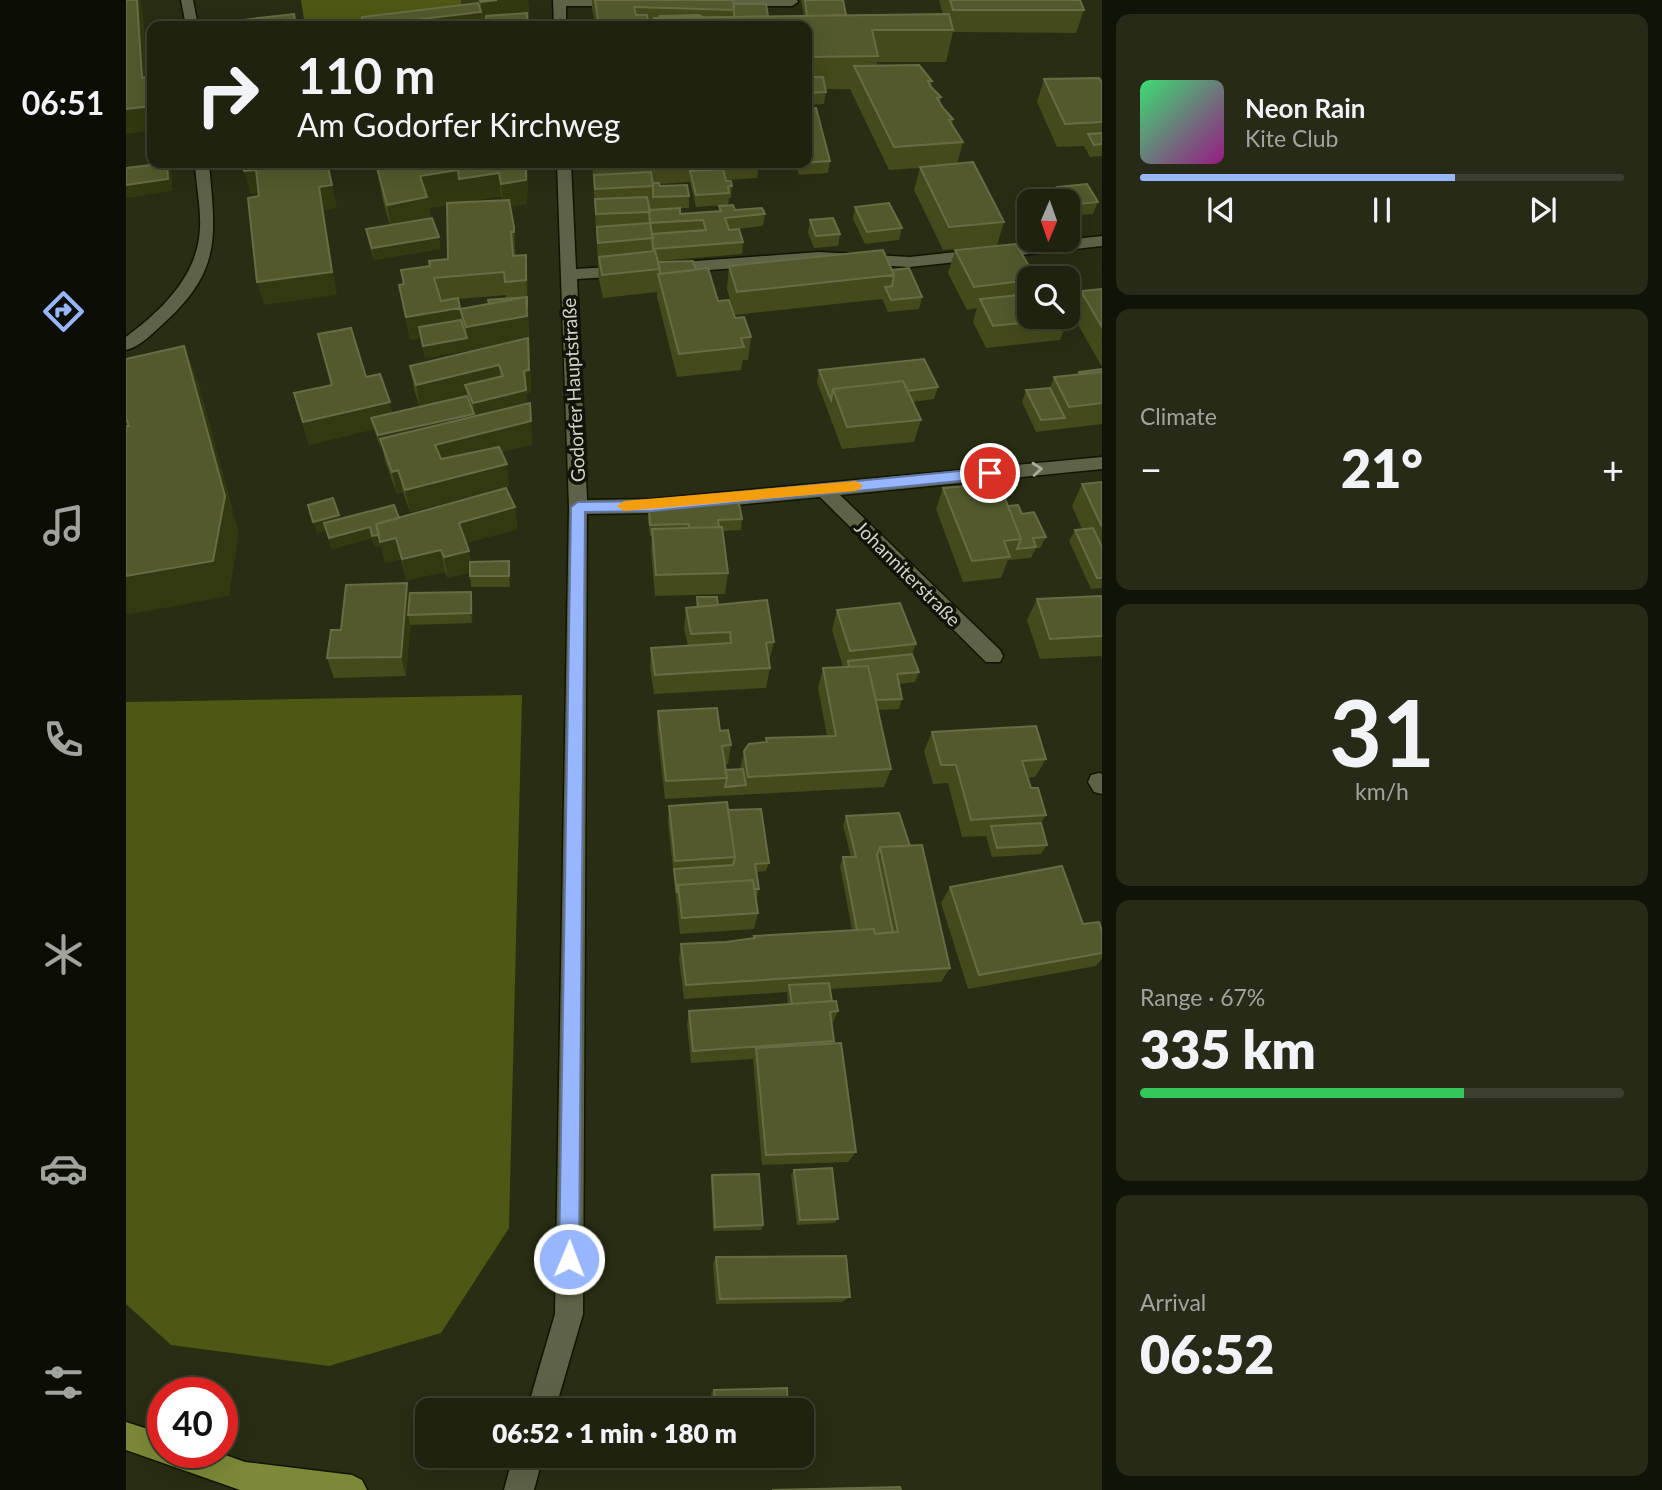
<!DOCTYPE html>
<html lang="en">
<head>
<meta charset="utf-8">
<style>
  :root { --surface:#1e220e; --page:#262a17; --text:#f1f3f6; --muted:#a1a49e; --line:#3c3f2e; --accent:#97b6fd }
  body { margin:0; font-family:Lato,sans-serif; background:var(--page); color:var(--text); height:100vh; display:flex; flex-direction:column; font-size:26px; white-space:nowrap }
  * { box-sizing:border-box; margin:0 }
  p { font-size:23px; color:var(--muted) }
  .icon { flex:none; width:38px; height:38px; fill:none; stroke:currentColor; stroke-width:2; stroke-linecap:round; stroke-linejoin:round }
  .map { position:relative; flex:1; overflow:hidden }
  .sheet { display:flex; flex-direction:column; gap:14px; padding:14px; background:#101308; width:560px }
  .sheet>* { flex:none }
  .hud { position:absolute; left:21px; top:21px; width:665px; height:147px; border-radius:14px; box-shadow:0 7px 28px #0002,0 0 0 2px var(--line); background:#1e220e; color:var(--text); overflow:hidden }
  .needle { width:46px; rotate:182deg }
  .tools { position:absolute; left:891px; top:189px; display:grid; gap:14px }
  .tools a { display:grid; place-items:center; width:63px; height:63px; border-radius:14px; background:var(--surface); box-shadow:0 7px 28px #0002,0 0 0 2px var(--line); font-size:35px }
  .speed { position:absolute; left:21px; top:1377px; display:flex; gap:14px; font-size:35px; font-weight:700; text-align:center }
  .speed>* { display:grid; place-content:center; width:91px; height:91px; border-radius:50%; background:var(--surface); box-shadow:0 7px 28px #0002,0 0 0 2px var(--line); line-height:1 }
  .speed .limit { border:10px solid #d22; background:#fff; color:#111 }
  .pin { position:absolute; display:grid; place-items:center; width:60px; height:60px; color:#fff; margin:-30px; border:4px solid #fff; border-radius:50%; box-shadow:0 2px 7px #0007 }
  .me { position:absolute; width:77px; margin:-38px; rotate:1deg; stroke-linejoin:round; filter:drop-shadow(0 0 5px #0008) }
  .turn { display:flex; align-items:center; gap:24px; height:147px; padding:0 35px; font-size:32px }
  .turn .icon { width:91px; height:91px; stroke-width:2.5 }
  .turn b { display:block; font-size:49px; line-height:60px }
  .big { font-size:52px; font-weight:800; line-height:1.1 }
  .sheet .widget { flex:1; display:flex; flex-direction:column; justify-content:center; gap:10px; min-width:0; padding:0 24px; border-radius:14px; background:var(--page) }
  .sheet .dial { align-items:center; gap:0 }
  .dial b { font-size:91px; line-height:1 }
  .song { display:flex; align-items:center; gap:21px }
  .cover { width:84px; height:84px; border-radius:10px; background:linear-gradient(135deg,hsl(140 70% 55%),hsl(310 70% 35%)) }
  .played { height:7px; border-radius:4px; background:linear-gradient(90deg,var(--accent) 65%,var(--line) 65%) }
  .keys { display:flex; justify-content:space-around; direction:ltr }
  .heat { display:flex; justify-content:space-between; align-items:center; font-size:38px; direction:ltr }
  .charge { height:10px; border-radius:5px; background:linear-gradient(90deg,#34c759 67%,var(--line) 0) }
  .trip { position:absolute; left:289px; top:1398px; width:399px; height:70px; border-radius:14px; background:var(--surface); box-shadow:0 7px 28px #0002,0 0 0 2px var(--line); font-weight:800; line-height:70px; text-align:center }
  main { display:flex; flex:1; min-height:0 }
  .tabs { display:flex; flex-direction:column; width:126px; justify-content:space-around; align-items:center; background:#0c0e06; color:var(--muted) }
  .tabs .icon { width:49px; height:49px }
  .tabs .active { color:var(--accent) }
  .tabs b { font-size:32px; color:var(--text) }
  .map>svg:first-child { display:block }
  .green { fill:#4e5713 }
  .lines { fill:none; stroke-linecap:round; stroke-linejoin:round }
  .minor-casing { stroke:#111500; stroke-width:3 }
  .major-casing { stroke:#111500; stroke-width:3 }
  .minor { fill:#5e6347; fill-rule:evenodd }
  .major { fill:#7d8937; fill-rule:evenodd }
  .wall { fill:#444a1b; fill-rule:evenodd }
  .shaded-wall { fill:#323810 }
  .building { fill:#53592d; stroke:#676c45; stroke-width:2 }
  .oneway { stroke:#a9ac99 }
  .route { fill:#97b6fd; stroke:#6276a4; stroke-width:2 }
  .slow { fill:#f59e0b }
  .labels { text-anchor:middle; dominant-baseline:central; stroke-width:7; stroke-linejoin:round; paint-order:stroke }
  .street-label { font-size:19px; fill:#d1d4c5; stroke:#121409 }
</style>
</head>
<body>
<main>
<nav class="tabs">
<b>06:51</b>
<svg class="icon active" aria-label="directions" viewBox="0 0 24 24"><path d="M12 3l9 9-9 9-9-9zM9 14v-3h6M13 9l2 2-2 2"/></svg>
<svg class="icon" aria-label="music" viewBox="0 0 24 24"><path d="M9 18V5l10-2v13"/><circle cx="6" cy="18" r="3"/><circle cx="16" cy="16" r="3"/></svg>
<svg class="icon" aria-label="phone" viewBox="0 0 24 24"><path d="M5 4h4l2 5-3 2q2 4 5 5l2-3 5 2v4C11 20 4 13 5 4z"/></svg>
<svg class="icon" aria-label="climate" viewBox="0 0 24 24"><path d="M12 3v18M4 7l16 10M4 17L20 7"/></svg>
<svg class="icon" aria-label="car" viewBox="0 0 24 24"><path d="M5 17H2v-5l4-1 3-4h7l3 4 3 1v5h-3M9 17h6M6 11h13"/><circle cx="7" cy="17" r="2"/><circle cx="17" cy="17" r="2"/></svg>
<svg class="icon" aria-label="filters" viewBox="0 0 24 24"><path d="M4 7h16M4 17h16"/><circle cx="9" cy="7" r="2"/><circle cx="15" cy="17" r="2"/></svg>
</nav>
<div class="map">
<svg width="976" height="1490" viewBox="0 0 976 1490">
  <rect width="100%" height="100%" fill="#282d13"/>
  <path class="green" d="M175,0H336V17L258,26H179Z
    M396,695L383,1228L315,1333L203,1366L45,1345L0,1304V702Z"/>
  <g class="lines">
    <g class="minor-casing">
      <path id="minor" d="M55,0H67L72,26H60Z
        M427,0H499L500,2L494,6H440V26H428Z
        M574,0H671L672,2L666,6H579L575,5Z
        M69,163H83C89,234 97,269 39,322C28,332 14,347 0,350V337C36,310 72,276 74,228C75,206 70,185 69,163Z
        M431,163H445L450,269L500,266L508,271L500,276L451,279L461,500L526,499L976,457V469L714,495L874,650L877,656L874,662H860L694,497L526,513L461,514L457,1314L429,1410H401L429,1314L443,507Z
        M976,236V246L784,267L693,262L542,273L534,268L542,263L693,252L784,257Z
        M973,773L976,774V794L968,792L962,782L965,775Z
        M387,1456H417L408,1490H378Z"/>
    </g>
    <g class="major-casing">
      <path id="major" d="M0,1422L37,1434V1452H91L119,1462L226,1475L236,1480L241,1490H114L0,1450Z"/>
    </g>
    <use href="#minor" class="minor"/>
    <use href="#major" class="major"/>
  </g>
  <path class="wall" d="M335,0H402L403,19L357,25L356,24L336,26H237L236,17L335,5Z
    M466,0H607L608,4L642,16H678L675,0H717L720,15L817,14L813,0H954L958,10L950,33L827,32L820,62H751V65L806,81L805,87L815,97L814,104L817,108L827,119L826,125L837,142L831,164L878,222L871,245L817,250L788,190L794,168L763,170L724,89H699L700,92L698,104L681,105V26H470L466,9Z
    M976,77V156L964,157L958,146L931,147L911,102L918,79L975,80Z
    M704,161L702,173L673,175L670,163Z
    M252,163H402L401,204L384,206L388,227L389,250L390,255H387V256L400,255L405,392L400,394L401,404L404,403L406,444L375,452L383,486L284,512L277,492L271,494L259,461L256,446L254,447L248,429L183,445L168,393L240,377L267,413L294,407L288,389L284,366L382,343L299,358L295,338L284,340L273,285L277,284L304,266L322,259L321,205L303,208L305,219L313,237L314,249L248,260L242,241L240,229L264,225L257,201L251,168H254ZM375,196L376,200L340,202ZM380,295V298L363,304L334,309L335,320L332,299Z
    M466,163H633L631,178L600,180L606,186L605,198H603L602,205L570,207L564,182L534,184V186L563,196V208L523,209L554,214L593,211V206L639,214L637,226L603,230L617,242L616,254L532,261V262L570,270L592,301L609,318L625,337L622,360H617L615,370L551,377L531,297V292L477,298L473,280Z
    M931,187L972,202L967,214L942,216V201H928L927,199Z
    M729,207L776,228L773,240L739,244L727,219Z
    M684,220L714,234L712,246L688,248L682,232Z
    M829,250L903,280V317L943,318L934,340L860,348L847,322L851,308L841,310L822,273Z
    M603,266L766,270L796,297L793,309L762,312L756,299L609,315L601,289Z
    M976,289V367L946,314L955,291Z
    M976,369V424L910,432L896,402L900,390L924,388L928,377L952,374L953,372Z
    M693,370L812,387L808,399L787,402L795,420L788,442L716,449L691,382Z
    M976,482V588L965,589L943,541L949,530L956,529L946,506L956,484Z
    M817,488L882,506L896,514L920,537L914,548H910L905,558L882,560L875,578L837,582L810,509Z
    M389,507L391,529L340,543L343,551L344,562L384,572V587H345L344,572L322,578L319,572L280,580L275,559L259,563L255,546L249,547L246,538L206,549L200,530L191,533L214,519L273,518Z
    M523,508L616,519L615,530L596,531L602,573L599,594L529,596L525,550L526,536H524L522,519Z
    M284,593L347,603L346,623L284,625L280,676L208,678L201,658L215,630Z
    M571,597L592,605L648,642L643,662L644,668L640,688L528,694L524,668L525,648L562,646L558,629L560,608L570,607Z
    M911,599L976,600V660L975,656L914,659L901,620Z
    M711,610L790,644L786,654L793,672L789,682L773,684L776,699L773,709L752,710L765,769L758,787L539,799L531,730L532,711L594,731L605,745L602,764H598L599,770L614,769L618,751L640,742V738L701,736L692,688L697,668L717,667L706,630Z
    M806,732L920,759L909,777L901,778L905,788L920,815L915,823L921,845L915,854L866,857L860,836L836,837L822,783L807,784L798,751Z
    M543,806L602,810L643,863L640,871L630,872L633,889L631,897H629L632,913L628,929L554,934L542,823Z
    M773,813L824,968L815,982L704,989L706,1001L712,1011L706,1025L708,1041V1043L730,1152L722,1162L636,1165L627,1059L565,1063L561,1024L563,1011L662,1004L661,992L558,999L553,959L555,944L600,942L627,938L628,936L726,930L714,866L717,857H725L717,825L720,816Z
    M824,887L957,924L976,931V959L970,966L842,989L815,903Z
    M668,1170L712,1219L708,1223L671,1225L665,1175Z
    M586,1175L637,1225L635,1230L587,1231L585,1180Z
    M590,1257L724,1297L716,1302L590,1304L587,1264Z
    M588,1390L662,1410H586L585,1393Z
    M589,1456H665L659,1459L589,1461Z
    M764,1487H774L775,1490L640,1489Z"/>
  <path class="shaded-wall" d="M11,0H14L17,12L23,101L16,78Z
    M335,0H352L353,12H355L356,24L336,26H238L336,14Z
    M371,0H402V26L401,19L357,25L355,2Z
    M26,106V130L0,134V109Z
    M41,163L46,175V191L0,198V185Z
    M253,163H304L256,176Z
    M400,163H402L401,204L377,207L375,184Z
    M130,170L136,193L125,194L118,171Z
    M332,170L373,173L375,196L303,208L306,230L267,237L261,205L294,176Z
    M206,185L211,208L198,210L211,295L138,305L131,282L193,187Z
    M313,237L314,249L248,260L246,248Z
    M400,255L402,278V303L400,280Z
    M401,297L405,392L400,394L401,413L350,425L347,403L398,371L402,339L299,358L297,346L341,338L340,327Z
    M334,308L337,331L284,340L280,317Z
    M58,346L73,384L113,533L103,596L0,615V576Z
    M373,365L375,388L339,385L341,396L294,407L290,385Z
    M264,402L269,424L245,418L248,429L183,445L177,422Z
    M404,403L406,444L313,468L309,445Z
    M348,414L350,425L254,439L256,446L254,447L252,435Z
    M381,464L383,486L284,512L279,490Z
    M272,470L277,492L271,494L266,472Z
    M389,507L391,529L336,544L333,523Z
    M213,515L216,526L191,533L187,522Z
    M297,524L271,542L275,559L259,563L255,546L249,547L246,538L206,549L203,538L244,527Z
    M315,550L319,572L280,580L276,559Z
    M343,551L346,572L322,578L318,557Z
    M383,561L384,572V587L383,576Z
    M281,583L286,604L282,615L284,625L280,676L275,657Z
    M345,592L347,603L346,623L345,613Z"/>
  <path class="building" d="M0,0H11L16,78L26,76V106L0,109Z
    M354,0H371L355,2Z
    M469,0H607L608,10L508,7L510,15H521L522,26H473Z
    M679,0H717L720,15L681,16Z
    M824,0H954L958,10H827Z
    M352,3L355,12L238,26L236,17Z
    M608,4H640L642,16L608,17Z
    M401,13V26H360V16Z
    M168,14L170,26H117L116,20Z
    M823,14L827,30H746L752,56L681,57V26H543L529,25L528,18Z
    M572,15L577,17L533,18L534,16Z
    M793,65L806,81H802L805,87L815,97L811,98L817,108L827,119L823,120L837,142L768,147L728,66Z
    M681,77H697L700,92L681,93Z
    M973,78L976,83V122L939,124L918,79Z
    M681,108H690L704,161L674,163H681Z
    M976,133V144L968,145L962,134Z
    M847,162L878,222L823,227L794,167Z
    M41,163L42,179L0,185V168Z
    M118,163H201L206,185L193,187L206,272L131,282L122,198L133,196L130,170L118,171Z
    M288,163H329L332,170L294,176L301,197L261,205L251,168Z
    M329,163H400V180L375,184L373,173L333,179L332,170Z
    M467,163H502L467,165Z
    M597,169L600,181H605L606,186H602L603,193L570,195L564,171Z
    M525,172L527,186L469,189L468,175Z
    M527,183H533L534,186L561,185L563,196L527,197Z
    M961,184L972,202L942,205V201H939L931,187Z
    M521,197L524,212L470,214L469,199Z
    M383,200L388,227V232H385L387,256L400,255V280L379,282L378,272L308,278L315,301L332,298L334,308L280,317L273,285L278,284L275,270L304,266L303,261L322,259L321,203Z
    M763,203L776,228L741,232L729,207Z
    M607,205L609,210L636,208L639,214L599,218L603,230L613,229L617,242L527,249L526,234L580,230L577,220L524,223L523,210L554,208V214L595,211L593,206Z
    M306,218L313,237L246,248L240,229Z
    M707,218L714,234L690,236L684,220Z
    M524,223L527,238L472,243L471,227Z
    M890,244L910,278H903V280L848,287L829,250Z
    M757,250L768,275L611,292L603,266Z
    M529,251L534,269L476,275L473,257Z
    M567,261L570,270L534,274L532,262Z
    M582,268L592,301L603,300L609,318L618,317L625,337L615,338L618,347L553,354L532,274Z
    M783,268L796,297L765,300L759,287L766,286L768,275L766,270Z
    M976,289V327L955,291Z
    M903,294V317H942V315L943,318L867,326L854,299Z
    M400,297L401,316L340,327L334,309Z
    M400,297L363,304L362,300L401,297V308Z
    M335,320L341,338L297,346L293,327Z
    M225,328L240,377L254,374L264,402L177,422L168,393L206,385L192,334Z
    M402,338L403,370L398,371L400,390L347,403L339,385L377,376L373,365L290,385L284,366Z
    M58,346L99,496L87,561L0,576V426H3L0,419V359Z
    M798,359L812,387L782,391L777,381L707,389L705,400L693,370Z
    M976,369V372L954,374L953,372Z
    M976,372V403L943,407L928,377Z
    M777,381L795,420L721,427L707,389Z
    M924,388L939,418L915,420L900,390Z
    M341,396L348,414L252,435L245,418Z
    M404,403L405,421L309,445L315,459L373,447L381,464L279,490L272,470L266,472L254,439Z
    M976,482V527L956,484Z
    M855,485L861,499L878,496L895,539L878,541L884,557L846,561L817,488Z
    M380,488L389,507L333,523L343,551L318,557L315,550L276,559L270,538L254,542L250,524Z
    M207,498L213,515L187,522L182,505Z
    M612,499L616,519L592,520L593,527L563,528V524L524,525L523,508Z
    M268,505L273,518L250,524L253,535L246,536L244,527L203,538L198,523Z
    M892,505L896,514L908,512L920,537L907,538L910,547L891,549L895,539L882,506Z
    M596,527L602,573L530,575L526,529Z
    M967,528L976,547V578H971L949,530Z
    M383,561V576H344V562Z
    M281,583L275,657L201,658L205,630H215L220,585Z
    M345,592V613L282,615L284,593Z
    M975,596L976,600V636L924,639L911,599Z
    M571,597H591L592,605L572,607Z
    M641,600L648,642L640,643L644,668L529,675L525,648L605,643L604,632L565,634L560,608Z
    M774,603L790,644L724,651L711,610Z
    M786,654L793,672L771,674L776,699L750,700L742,666L723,667L722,661Z
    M742,666L765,769L622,777L618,751L623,744L641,742L640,738L710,736L697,668Z
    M591,708L594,731L602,730L605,745L596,746L601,778L540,781L532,711Z
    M910,726L920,759L896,761L905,788H912L920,815L845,820L830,765H815L806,732Z
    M617,769L620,785L599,787L601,778L599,770Z
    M601,802L609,857L549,861L543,806Z
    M635,809L643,863L629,864L633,889H628L627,880L552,885L551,893L548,869L607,865L609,857L602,810Z
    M773,813L784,846L754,847L751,855L767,932L749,934L748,929L731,930L717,857H730L720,816Z
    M915,823L921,845L871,848L865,826Z
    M796,845L824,968L560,985L555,944L600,942L629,938L628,936L748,929L749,934L772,932L754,847Z
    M936,866L957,924L973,922L976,931V953L853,975L824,887Z
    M627,880L632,913L556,918L552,885Z
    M703,983L706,1001L666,1004L663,985Z
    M710,1001L712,1011L704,1012L708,1041L567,1051L563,1011Z
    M715,1043L730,1152L640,1155L630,1048Z
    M706,1168L712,1219L674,1220L668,1170Z
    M633,1174L637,1225L589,1227L586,1175Z
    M720,1256L724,1297L594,1299L590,1257Z
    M661,1388L662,1410H590L588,1390Z
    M592,1456H665L666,1459L593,1461Z
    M774,1487L775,1490H646Z"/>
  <defs><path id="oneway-chevron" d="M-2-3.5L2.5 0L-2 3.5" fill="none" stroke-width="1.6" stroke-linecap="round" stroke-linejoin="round" transform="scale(1.75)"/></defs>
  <use class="oneway" href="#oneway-chevron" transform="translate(911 469) rotate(-5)"/>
  <path class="route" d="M864,468L871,473L864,478L526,511L459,512L453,1259L450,1266L443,1269L436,1266L433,1259L445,507L452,502L526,501Z"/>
  <path class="slow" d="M730,481L737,486L730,491L498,511L491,506L498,501Z"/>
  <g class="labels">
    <g class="street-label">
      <text transform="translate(447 390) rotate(-93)">Godorfer Hauptstraße</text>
      <text transform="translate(782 573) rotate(45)">Johanniterstraße</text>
    </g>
  </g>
</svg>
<div class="tools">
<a><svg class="needle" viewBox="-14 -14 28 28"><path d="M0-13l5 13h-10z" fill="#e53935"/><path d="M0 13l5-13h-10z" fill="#a1a49e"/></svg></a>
<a><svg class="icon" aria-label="search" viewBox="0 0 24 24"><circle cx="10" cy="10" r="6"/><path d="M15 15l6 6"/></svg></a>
</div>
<div class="speed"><div class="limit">40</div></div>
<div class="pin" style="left:864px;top:473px;background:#d93025"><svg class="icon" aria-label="arrive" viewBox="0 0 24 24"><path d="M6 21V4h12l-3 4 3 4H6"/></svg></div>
<svg class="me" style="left:443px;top:1259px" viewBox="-20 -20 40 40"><circle r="17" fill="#97b6fd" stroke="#fff" stroke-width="3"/><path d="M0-11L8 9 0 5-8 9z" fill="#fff"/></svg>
<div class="trip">06:52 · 1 min · 180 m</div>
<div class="hud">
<div class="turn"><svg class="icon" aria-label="right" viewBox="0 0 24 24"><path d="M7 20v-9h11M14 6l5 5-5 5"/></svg><div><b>110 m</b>Am Godorfer Kirchweg</div></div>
</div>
</div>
<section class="sheet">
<div class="widget">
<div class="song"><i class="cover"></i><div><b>Neon Rain</b><p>Kite Club</p></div></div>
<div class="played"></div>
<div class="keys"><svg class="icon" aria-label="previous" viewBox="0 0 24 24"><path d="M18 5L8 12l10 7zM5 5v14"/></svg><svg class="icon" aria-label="pause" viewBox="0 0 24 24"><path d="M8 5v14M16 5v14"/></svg><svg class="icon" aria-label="next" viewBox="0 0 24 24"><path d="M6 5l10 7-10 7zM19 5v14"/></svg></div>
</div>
<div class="widget"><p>Climate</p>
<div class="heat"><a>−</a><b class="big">21°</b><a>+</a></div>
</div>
<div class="widget dial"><b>31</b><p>km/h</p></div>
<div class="widget"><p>Range · 67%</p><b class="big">335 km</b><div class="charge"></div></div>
<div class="widget"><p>Arrival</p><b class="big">06:52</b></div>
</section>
</main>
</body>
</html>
